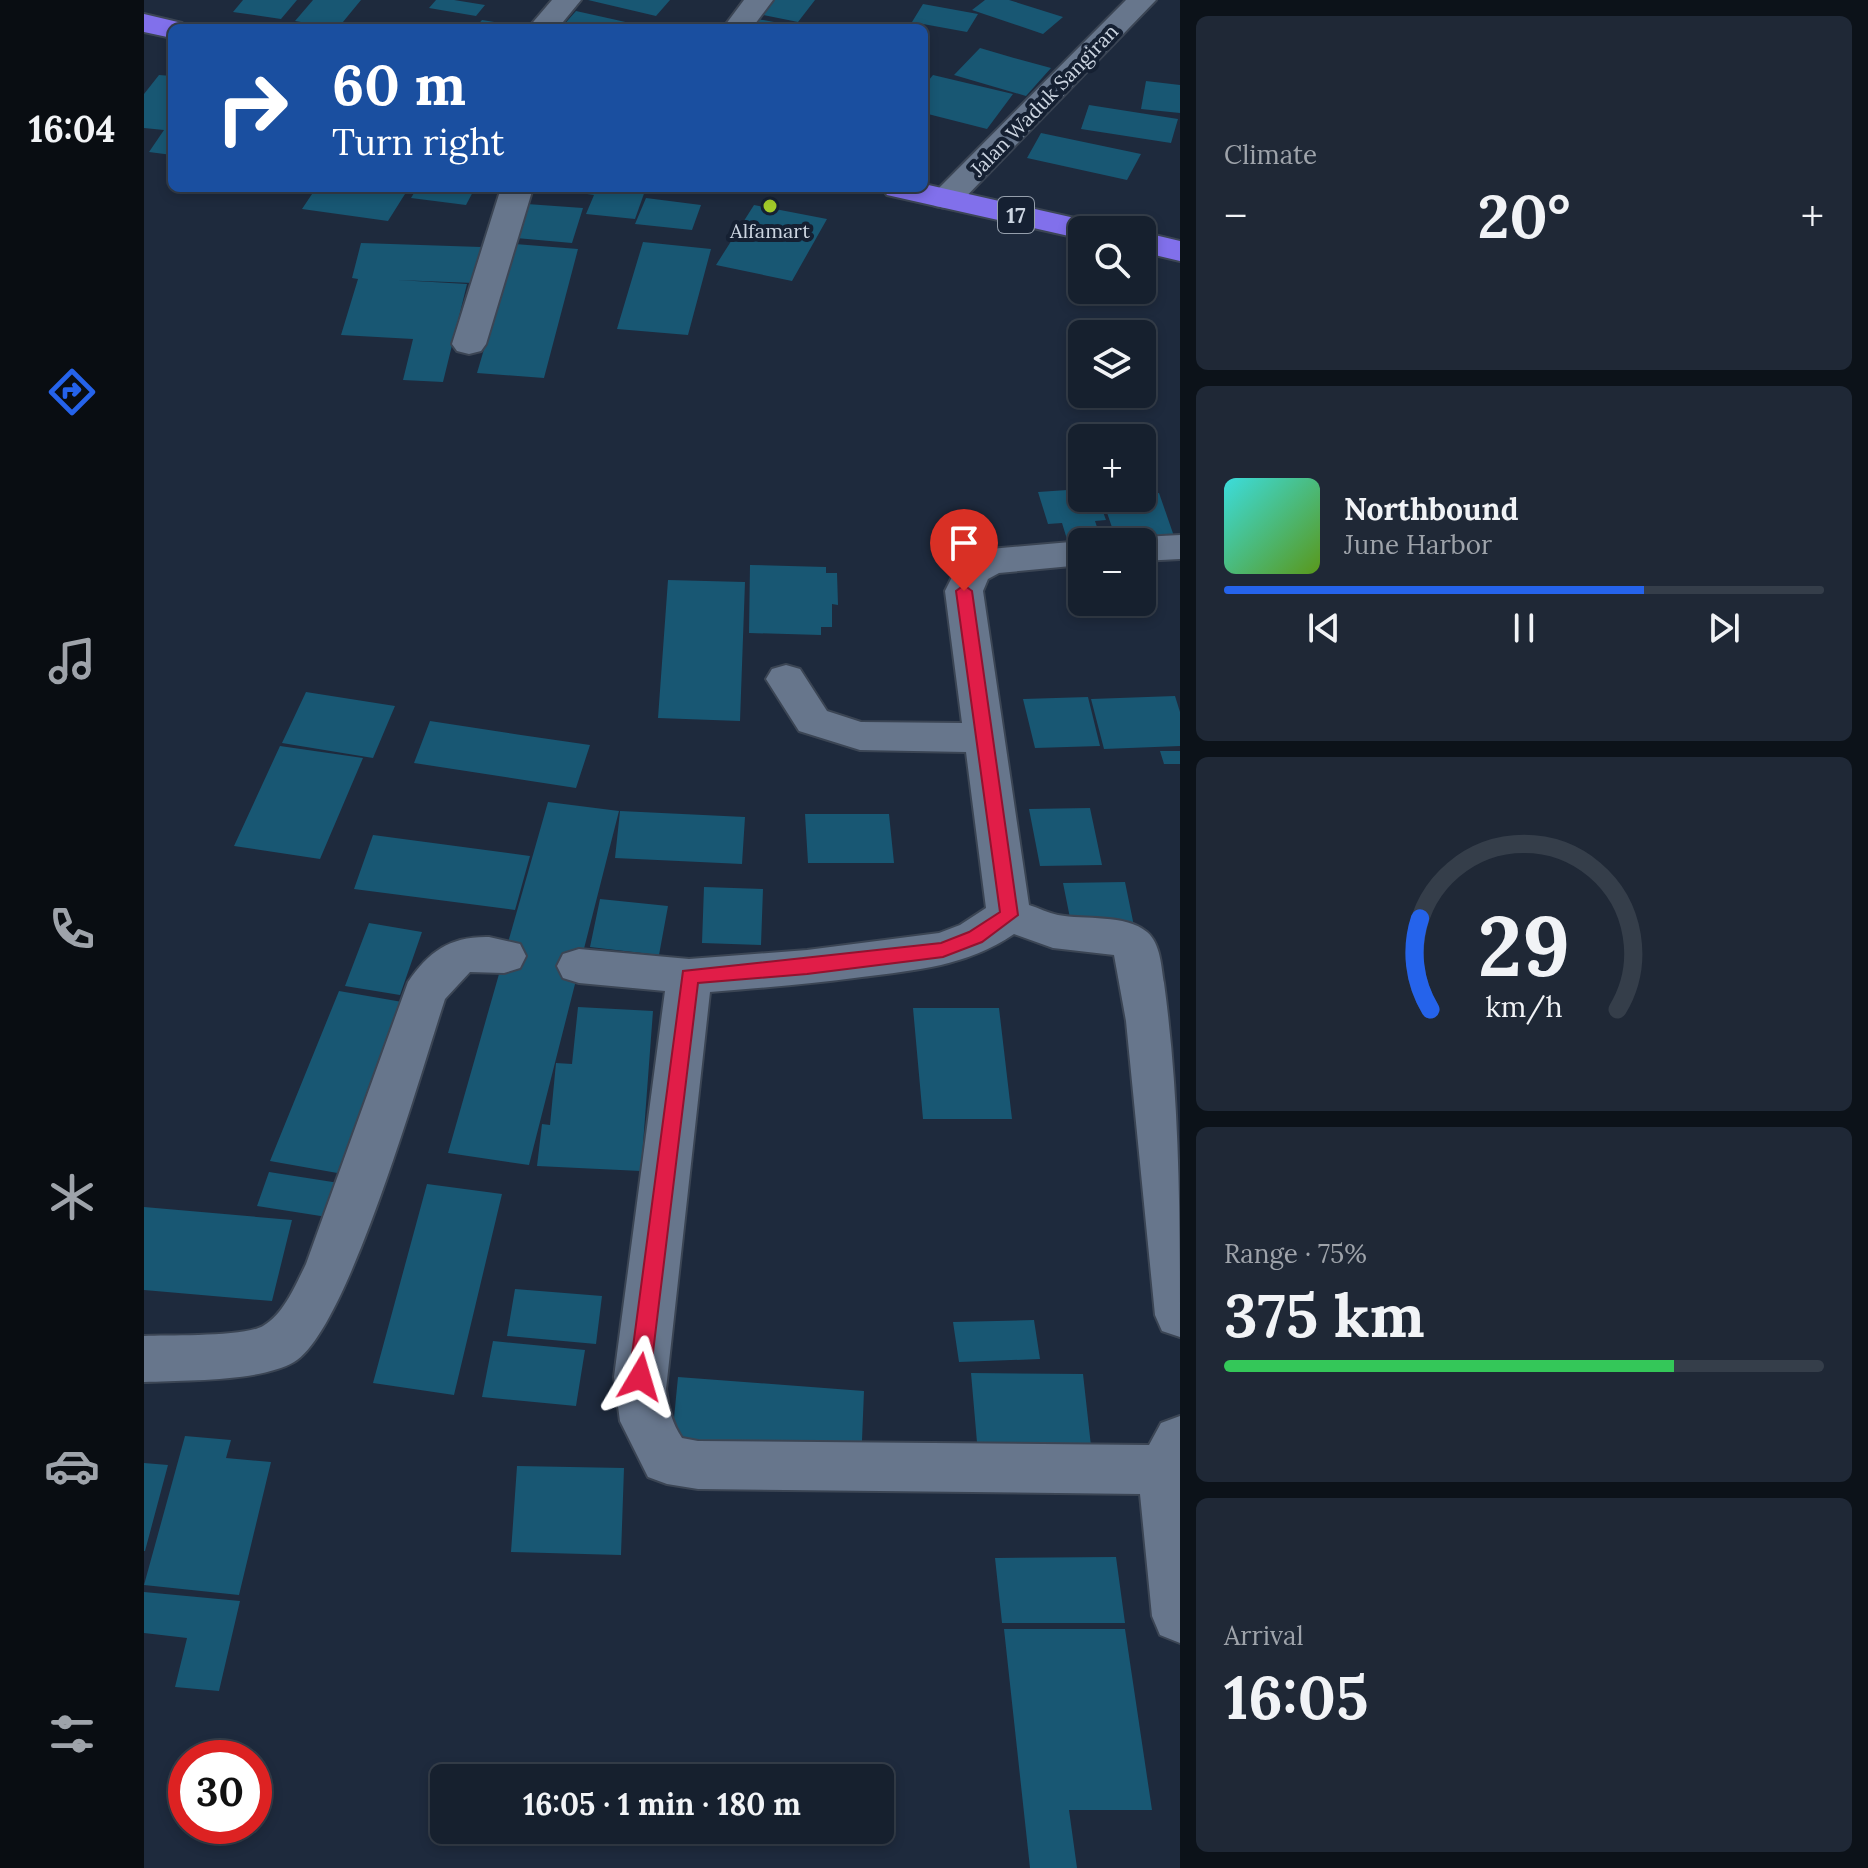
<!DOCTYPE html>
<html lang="en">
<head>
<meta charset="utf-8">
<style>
  :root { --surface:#16202e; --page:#1f2836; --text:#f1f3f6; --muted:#9ea3aa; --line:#353e4a; --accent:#2563eb }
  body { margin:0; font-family:Lora,serif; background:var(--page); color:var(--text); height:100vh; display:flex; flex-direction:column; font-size:30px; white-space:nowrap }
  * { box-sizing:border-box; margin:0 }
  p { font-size:26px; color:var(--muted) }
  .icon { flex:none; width:44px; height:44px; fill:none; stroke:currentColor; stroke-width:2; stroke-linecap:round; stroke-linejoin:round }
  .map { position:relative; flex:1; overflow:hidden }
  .panel { display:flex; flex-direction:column; gap:16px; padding:16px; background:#0c1219; width:688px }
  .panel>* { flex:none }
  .banner { position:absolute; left:24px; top:24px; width:760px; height:168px; border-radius:12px; box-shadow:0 4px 12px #0003,0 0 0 2px var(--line); background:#1a4fa0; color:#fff; overflow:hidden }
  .fabs { position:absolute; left:924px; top:216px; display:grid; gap:16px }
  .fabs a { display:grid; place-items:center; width:88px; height:88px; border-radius:12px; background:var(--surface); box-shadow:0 4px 12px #0003,0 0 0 2px var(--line); font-size:40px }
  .speed { position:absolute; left:24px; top:1740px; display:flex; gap:16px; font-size:40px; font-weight:700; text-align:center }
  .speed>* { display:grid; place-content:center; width:104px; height:104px; border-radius:50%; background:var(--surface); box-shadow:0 4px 12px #0003,0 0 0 2px var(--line); line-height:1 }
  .speed .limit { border:12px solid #d22; background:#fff; color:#111 }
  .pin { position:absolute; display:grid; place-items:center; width:68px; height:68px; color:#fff; margin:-82px -34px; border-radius:50% 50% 50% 0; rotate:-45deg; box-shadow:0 0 8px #0007 }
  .pin .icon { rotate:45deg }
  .me { position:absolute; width:88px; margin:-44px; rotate:7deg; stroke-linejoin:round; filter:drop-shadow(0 0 6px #0008) }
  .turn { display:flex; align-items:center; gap:28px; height:168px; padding:0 32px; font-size:36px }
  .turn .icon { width:104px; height:104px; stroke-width:2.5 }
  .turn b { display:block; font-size:56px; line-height:68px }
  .big { font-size:60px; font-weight:800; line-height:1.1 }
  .panel .tile { flex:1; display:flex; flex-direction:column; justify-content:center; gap:12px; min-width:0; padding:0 28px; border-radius:12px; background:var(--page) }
  .panel .dial { align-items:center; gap:0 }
  .dial svg { height:208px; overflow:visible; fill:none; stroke:var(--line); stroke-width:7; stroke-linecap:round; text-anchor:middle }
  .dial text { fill:var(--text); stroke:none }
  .song { display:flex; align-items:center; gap:24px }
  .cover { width:96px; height:96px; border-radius:12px; background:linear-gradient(135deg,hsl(180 70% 55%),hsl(90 70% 35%)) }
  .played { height:8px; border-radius:4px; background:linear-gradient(90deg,var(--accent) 70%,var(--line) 70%) }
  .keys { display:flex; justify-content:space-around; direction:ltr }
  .heat { display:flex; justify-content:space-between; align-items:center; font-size:44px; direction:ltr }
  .charge { height:12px; border-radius:6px; background:linear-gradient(90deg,#34c759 75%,var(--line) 0) }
  .trip { position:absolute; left:286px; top:1764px; width:464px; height:80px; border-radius:12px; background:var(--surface); box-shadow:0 4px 12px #0003,0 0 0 2px var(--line); font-weight:800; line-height:80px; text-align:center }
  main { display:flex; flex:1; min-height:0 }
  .tabs { display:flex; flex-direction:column; width:144px; justify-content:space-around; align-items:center; background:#090d12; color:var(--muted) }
  .tabs .icon { width:56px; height:56px }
  .tabs .selected { color:var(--accent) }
  .tabs b { font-size:36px; color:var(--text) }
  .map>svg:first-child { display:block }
  .building { fill:#185773 }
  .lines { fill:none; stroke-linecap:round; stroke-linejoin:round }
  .minor-casing { stroke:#3b4554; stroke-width:4 }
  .highway-casing { stroke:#3b4554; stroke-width:4 }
  .minor { fill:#67768c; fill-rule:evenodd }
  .highway { fill:#8170eb; fill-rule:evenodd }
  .route { fill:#e11d48; stroke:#92132f; stroke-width:2 }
  .poi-dot { fill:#a1c929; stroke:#152032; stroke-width:3 }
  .labels { text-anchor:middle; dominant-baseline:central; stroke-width:8; stroke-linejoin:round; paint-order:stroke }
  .far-street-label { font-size:20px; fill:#ccd5e1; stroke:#152032 }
  .far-poi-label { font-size:20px; fill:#ccd5e1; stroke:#152032 }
  .shield { fill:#152032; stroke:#959fac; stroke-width:2 }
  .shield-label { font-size:22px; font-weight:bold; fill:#ccd5e1 }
</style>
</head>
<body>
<main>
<nav class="tabs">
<b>16:04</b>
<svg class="icon selected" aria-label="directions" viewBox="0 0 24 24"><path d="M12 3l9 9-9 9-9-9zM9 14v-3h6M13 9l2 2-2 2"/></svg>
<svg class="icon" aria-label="music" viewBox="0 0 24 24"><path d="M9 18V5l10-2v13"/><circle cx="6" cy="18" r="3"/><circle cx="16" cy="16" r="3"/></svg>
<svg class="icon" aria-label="phone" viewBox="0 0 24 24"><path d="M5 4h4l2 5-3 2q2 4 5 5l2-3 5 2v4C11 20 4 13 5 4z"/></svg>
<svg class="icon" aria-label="climate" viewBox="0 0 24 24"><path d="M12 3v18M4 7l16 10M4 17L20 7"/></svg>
<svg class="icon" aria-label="car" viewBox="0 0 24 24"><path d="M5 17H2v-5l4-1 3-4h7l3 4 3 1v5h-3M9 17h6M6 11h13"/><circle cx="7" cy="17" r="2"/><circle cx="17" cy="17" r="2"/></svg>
<svg class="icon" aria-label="filters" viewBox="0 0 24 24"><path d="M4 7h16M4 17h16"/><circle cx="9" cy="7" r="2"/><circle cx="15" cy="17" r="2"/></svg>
</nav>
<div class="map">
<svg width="1036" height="1868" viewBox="0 0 1036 1868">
  <rect width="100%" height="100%" fill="#1e2a3d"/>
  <path class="building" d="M99,0H153L137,19L89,12Z
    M169,0H217L194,28L151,21Z
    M292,0H310L341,5L332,16L285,8Z
    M444,0H526L512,16Z
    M621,0H671L654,22L610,13Z
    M841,0H865L919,17L899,34L828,10Z
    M779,4L834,14L823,32L768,22Z
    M432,11L504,27V28H417Z
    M608,18L641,24L638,28H601Z
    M338,20L376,26V28H331Z
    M836,48L870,58L907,68L882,96L810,75Z
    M15,75L28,76V155L5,152L20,130L0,128V94Z
    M789,75L869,94L843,129L780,113V86Z
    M1002,81L1036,85V113L997,109Z
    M945,105L1034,119L1027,143L937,129Z
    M897,133L997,154L983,180L883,158Z
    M172,188H218L261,194L244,221L158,209Z
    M273,188H331L322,205L267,198Z
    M445,188H502L491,219L442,214L450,195L443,194Z
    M502,198L557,205L548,230L491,224Z
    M383,204L439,208L428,243L372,238Z
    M610,205L683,219L648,281L572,265Z
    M499,242L567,249L544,335L473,329Z
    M217,243L337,247L330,283L253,280L323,284L299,382L259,380L269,339L197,335L214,279L208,278Z
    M371,244L434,249L400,378L333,373Z
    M938,489V498H954L962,520L951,521L958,542H938V548L926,549L918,523L904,524L894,492Z
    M1015,493L1032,542H973L958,498H998V494Z
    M606,565L682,567V573H693L694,605L688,604V627H677V635L605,633Z
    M524,580L601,582L596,721L514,718Z
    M162,692L251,706L229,758L138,743Z
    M1031,696L1036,712V746L960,749L947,699Z
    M944,697L956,746L891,748L879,699Z
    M286,721L377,735L446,745L432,788L270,763Z
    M136,746L219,758L176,859L90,846Z
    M1016,751H1036V764H1020Z
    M404,802L475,811L385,1165L304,1153Z
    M946,808L958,865L896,866L885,809Z
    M476,811L601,817L598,864L471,858Z
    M661,814H745L750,863H664Z
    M229,835L386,856L371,910L210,889Z
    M981,882L991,931L929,933L919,883Z
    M560,887L619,889L617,945L558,943Z
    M456,899L524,906L515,955L446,947Z
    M225,923L278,932L256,995L201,986Z
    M195,991L264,1003L199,1174L126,1161Z
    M434,1007L509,1011L497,1171L393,1166L398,1124L406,1125L412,1063L428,1064Z
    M769,1008H855L868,1119H779Z
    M125,1172L195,1183L183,1217L113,1206Z
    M283,1184L358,1194L310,1395L229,1383Z
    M0,1207L148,1220L128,1301L0,1290Z
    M371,1289L458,1296L452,1344L363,1336Z
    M890,1320L896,1359L815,1362L809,1322Z
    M349,1341L441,1350L432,1406L338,1397Z
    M827,1373L939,1374L948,1455L834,1454Z
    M534,1377L720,1391L717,1465L527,1449Z
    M41,1436L87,1440L82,1458L127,1462L95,1595L0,1585Z
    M0,1463L24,1465L1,1551H0Z
    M373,1466L480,1468L477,1555L367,1552Z
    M972,1557L981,1623H858L851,1558Z
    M0,1592L96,1601L75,1691L31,1687L43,1638L0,1633Z
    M860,1629H981L1008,1810H925L933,1868H886Z"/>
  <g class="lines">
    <g class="minor-casing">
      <path id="minor" d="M408,0H437L414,28H384Z
        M600,0H629L608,28H579Z
        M982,0H1012L813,206L802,208L791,206L786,199L791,192Z
        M357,188H389L342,344L337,351L325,354L313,351L308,344Z
        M1036,535V559L998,561V542H984L998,537Z
        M938,541L943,542H938V565L855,573L844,579L839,591L885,905C895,908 904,913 914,915C940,920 982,914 1003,932C1017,944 1017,967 1020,983C1036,1100 1036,1219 1036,1337L1018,1331L1011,1315L982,1021L970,955L909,948L870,934C823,966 773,970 718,977C667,984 617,988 566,992L522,1389C524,1408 528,1423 538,1438L554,1441L1005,1445L1017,1423L1036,1416V1643L1016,1635L1008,1616L996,1494L554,1489L523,1484L504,1477L476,1421L470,1377L521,991L435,983L419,978L413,966L419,954L435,949L545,959L663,950L795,933L816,925L842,908L822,752L716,750L655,731L622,679L628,669L642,665L656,669L683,711L717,722L818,723L801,591L815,563L846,549Z
        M345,937L376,944L382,956L376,968L360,973L326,972L301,999C278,1068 204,1331 150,1362C115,1382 41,1380 0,1382V1336C25,1335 100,1337 119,1326C140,1314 152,1284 162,1264L264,982C285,951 307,936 345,937Z"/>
    </g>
    <g class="highway-casing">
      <path id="highway" d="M0,14L38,23L42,28H28V38L0,32Z
        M780,184L953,223L958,230H938V239L743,195L738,188H780Z
        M998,232L1036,241V261L998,252Z"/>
    </g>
    <use href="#minor" class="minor"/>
    <use href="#highway" class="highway"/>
  </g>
  <path class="route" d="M820,585L828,591L874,915L838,942L799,957L663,974L554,983L506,1377L503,1383L496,1386L488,1383L485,1377L539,971L797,943L825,932L856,912L812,591Z"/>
  <circle class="poi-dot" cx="626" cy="206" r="8"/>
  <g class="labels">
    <g class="far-street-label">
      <text transform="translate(900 100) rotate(-46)">Jalan Waduk Sangiran</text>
    </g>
    <g class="far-poi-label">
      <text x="626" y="230">Alfamart</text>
    </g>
    <rect class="shield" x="854" y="197" width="36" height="36" rx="6"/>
    <g class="shield-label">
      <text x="872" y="215">17</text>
    </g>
  </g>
</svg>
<div class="fabs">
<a><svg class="icon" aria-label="search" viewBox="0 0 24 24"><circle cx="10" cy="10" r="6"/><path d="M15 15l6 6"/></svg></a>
<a><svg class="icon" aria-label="layers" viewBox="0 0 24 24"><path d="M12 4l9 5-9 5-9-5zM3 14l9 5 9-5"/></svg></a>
<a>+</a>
<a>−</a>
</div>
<div class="speed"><div class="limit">30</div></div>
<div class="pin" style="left:820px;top:591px;background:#d93025"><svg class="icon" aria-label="arrive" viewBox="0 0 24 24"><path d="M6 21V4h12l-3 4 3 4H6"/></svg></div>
<svg class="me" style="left:496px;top:1377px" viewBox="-20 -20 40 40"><path d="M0-17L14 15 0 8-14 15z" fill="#e11d48" stroke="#fff" stroke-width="4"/></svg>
<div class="trip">16:05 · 1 min · 180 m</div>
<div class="banner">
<div class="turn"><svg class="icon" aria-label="right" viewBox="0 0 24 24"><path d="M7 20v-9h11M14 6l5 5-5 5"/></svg><div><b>60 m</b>Turn right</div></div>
</div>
</div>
<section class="panel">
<div class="tile"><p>Climate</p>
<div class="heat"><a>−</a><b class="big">20°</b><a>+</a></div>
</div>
<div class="tile">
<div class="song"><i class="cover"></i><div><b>Northbound</b><p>June Harbor</p></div></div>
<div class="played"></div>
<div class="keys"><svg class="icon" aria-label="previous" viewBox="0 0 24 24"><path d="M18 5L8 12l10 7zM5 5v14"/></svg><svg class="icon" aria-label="pause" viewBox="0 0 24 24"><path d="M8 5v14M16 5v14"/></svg><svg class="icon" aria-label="next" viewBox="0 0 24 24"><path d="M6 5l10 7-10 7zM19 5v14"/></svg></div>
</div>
<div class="tile dial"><svg viewBox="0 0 100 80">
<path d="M14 69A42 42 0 1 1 86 69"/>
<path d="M14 69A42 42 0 0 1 10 34" stroke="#2563eb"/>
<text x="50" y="56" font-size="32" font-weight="700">29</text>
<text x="50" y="72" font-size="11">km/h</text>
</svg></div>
<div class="tile"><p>Range · 75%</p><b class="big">375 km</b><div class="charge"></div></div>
<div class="tile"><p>Arrival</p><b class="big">16:05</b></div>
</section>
</main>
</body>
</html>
